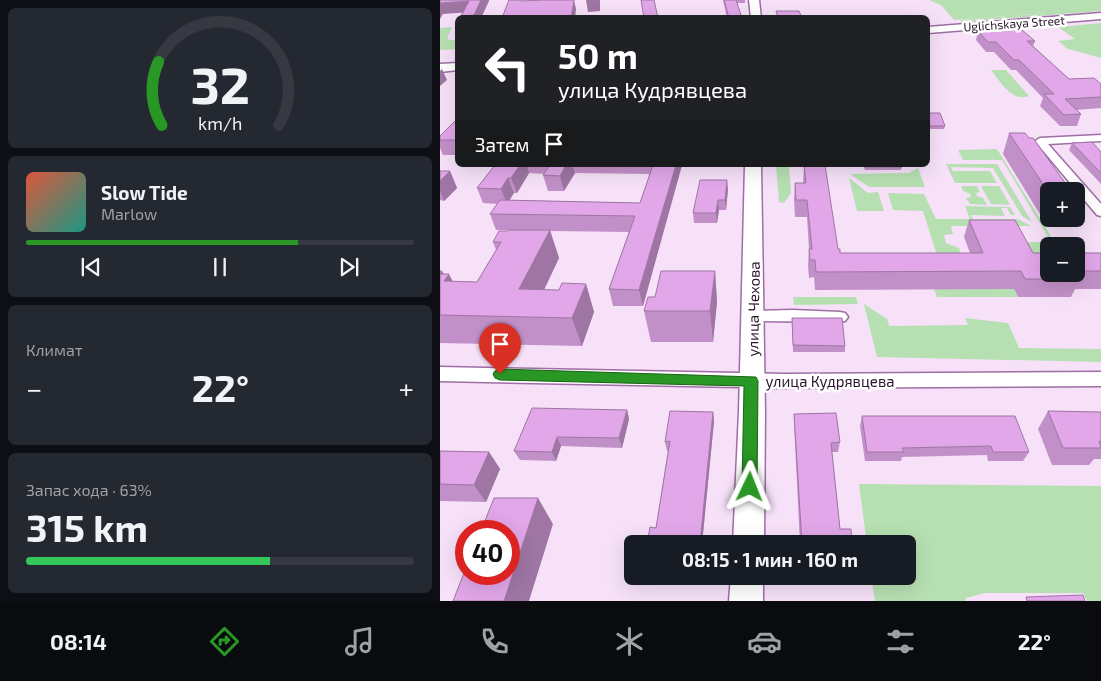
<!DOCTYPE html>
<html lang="ru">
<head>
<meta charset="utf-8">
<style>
  :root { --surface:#171b24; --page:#242831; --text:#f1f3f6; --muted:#9ea1a6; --line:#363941; --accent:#299723 }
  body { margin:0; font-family:"Exo 2",sans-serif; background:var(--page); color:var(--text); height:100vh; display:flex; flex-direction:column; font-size:19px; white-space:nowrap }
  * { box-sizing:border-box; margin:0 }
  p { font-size:16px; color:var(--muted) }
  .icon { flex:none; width:28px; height:28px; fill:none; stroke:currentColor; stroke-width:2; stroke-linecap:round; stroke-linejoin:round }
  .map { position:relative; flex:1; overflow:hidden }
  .sheet { display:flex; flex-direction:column; gap:8px; padding:8px; background:#0d0f14; width:440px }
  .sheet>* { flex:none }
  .hud { position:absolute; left:15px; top:15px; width:475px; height:152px; border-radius:8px; box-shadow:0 5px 20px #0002; background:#202124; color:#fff; overflow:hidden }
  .buttons { position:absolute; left:600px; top:182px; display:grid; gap:10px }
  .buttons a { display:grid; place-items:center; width:45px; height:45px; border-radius:8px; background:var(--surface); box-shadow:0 5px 20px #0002; font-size:25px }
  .speed { position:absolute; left:15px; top:520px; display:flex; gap:10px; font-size:25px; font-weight:700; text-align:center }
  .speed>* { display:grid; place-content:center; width:65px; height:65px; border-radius:50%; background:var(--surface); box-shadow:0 5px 20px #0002; line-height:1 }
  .speed .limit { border:8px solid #d22; background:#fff; color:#111 }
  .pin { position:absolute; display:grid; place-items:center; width:42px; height:42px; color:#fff; margin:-51px -21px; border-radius:50% 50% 50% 0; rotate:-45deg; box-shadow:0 0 5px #0007 }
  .pin .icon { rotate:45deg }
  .me { position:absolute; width:55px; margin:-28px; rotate:2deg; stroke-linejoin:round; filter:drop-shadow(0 0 4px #0008) }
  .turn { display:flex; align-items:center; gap:18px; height:105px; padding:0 20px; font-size:22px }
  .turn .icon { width:65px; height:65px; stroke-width:2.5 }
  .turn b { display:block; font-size:35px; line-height:42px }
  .then { display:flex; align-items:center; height:48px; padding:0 20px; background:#0003; gap:10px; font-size:19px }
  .big { font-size:38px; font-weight:700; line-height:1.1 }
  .sheet .widget { flex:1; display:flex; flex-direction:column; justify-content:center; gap:8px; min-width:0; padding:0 18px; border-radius:8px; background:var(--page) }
  .sheet .dial { align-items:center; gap:0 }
  .dial svg { height:130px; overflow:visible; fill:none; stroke:var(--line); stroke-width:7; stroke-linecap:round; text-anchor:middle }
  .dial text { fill:var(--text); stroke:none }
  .song { display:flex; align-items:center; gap:15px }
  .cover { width:60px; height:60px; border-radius:8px; background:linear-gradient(135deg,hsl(10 70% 55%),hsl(170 70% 35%)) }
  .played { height:5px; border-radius:2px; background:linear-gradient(90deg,var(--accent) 70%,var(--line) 70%) }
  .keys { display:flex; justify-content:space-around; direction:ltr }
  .heat { display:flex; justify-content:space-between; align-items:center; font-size:28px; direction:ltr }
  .charge { height:8px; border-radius:4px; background:linear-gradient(90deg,#34c759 63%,var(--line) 0) }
  .trip { position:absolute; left:184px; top:535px; width:292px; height:50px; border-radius:8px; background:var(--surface); box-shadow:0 5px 20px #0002; font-weight:700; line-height:50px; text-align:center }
  .tab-bar { display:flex; height:80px; justify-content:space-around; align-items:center; background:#090b0e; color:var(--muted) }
  .tab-bar .icon { width:35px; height:35px }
  .tab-bar .on { color:var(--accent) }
  .tab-bar b { font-size:22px; color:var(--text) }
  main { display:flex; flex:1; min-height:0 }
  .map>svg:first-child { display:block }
  .green { fill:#b6e0b2 }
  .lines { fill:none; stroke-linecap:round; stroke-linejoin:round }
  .street-casing { stroke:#9e6ea5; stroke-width:3 }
  .secondary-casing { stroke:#9e6ea5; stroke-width:3 }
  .street { fill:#fff; fill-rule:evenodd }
  .secondary { fill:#fff; fill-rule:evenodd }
  .wall { fill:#c290c8; fill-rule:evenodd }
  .shaded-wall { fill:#9e75a3 }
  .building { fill:#e1a7e9; stroke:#9e75a3 }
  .route { fill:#299723; stroke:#1b6217 }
  .labels { text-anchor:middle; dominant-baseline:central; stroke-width:5; stroke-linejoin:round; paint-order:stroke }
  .far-street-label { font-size:12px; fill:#29162c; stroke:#fff }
  .street-label { font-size:15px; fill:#29162c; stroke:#fff }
</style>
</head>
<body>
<main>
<section class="sheet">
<div class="widget dial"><svg viewBox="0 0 100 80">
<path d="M14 69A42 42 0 1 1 86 69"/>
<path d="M14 69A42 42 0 0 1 12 30" stroke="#299723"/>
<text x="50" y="56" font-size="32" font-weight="700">32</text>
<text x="50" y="72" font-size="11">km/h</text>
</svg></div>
<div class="widget">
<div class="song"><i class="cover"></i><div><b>Slow Tide</b><p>Marlow</p></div></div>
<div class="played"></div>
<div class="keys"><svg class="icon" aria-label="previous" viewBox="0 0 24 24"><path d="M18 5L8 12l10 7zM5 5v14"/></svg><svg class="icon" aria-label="pause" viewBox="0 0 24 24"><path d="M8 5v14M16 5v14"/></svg><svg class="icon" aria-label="next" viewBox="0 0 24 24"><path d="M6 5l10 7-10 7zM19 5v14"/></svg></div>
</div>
<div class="widget"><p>Климат</p>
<div class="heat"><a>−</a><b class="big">22°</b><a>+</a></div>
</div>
<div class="widget"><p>Запас хода · 63%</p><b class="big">315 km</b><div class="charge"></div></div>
</section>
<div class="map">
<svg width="661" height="601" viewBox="0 0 661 601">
  <rect width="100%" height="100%" fill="#f6e1f9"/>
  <path class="green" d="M489,0H661V11L522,22L520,20L607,13L514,20L501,5Z
    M661,23V58L628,49L618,41L635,39L618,27Z
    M12,27L7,39L17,41V49L0,50V28Z
    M551,70H566L589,96C572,103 560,81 551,70Z
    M557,149L617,246H609V267L580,242H611L562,160H523L518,150Z
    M506,164H557L592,222L582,216L553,168L511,167L513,171H550L557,183H515Z
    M336,165H349L351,193L344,203L339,202Z
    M478,168L485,187H429L410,174L469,173Z
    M409,178L428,193L438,192L444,211H417Z
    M521,186H537L540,192L536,193L537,196L543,198L547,205L530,204L526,198L531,197L530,194L523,191Z
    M541,186H559L570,205L551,204Z
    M448,193L484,194L496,219H530L525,206L570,207L575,215H571L567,208H561L565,216L531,215L533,219H578L591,226H511L513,234L504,235L506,243L519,248L523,262H499L483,211L453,210Z
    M494,289H574L578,297H497Z
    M353,297H416L418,304L354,305Z
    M424,304L447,319L449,326L528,325L525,318L568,323L579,348L661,349V362L437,357Z
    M419,484L661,486V601H647L643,593H545L526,598L525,601H435L431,576H468V544H427Z"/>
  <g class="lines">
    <g class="street-casing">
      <path id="street" d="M661,135V141L608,144L661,204V216L657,215L595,141L600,138Z
        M353,310L400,312L405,313L408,317L405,321L400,322L312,321L307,320L304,316L307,312L312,311Z
        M0,367L343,374L661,372V386L343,388L0,381Z"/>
    </g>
    <g class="secondary-casing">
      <path id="secondary" d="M309,0H319L321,18H311Z
        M661,13V19L488,33V27Z
        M18,63V70L0,72V64Z
        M305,165H321L325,411L324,544H293L299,411Z
        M291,576H323V601H289Z"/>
    </g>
    <use href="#street" class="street"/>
    <use href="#secondary" class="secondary"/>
  </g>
  <path class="wall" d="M283,0H305V3H297L302,18H287Z
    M567,30L595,41L593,46L629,79L661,84V108L636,110L641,114L637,126H620L600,106L603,98L576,70H571L554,52H546L536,40L538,31Z
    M488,113L505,126L504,129H488Z
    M18,118V155H3L0,148V136Z
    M569,133L609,191V216H601L563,154Z
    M632,143L661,152V184L629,150Z
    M55,165H242L203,306H173L169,289L189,232L110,231L119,258L104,290H119L146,284L154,312L142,346L0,343V271L13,282H37L56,250L53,242L67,231L68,230H56L50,214L57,204L43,203L37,188ZM89,173L105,174L103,175L108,191H124L135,173L210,174L200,203L69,200L74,193H77Z
    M364,165L400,253H530L524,237L529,220L593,253L636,274V253H661V289H635L631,297H578L574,289L375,290L374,277L369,278L368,266L369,249L367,217H355L354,200L355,183H363Z
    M423,165H461L462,167L461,170H425Z
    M0,171H10L17,188L4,201L0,200Z
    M288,189L286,210H279L277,223H254L253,213Z
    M275,271L277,302L273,342H211L204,311L215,297Z
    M352,318L405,346V352H353Z
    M187,410L189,419L182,448L121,446L116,461L80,460L74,451Z
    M608,411L661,412V459H654L649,465H612L598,429Z
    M273,412L274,421L262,544H207L216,528L228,451H227L225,442Z
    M354,414L400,442L398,452H392L400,529L412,544H360L354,423Z
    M422,416L589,452L583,461H548L547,455L462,457L461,461H425L420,426Z
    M0,451L49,452L60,469L46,502L0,501Z
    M205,576H259L258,580L206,579Z
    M362,576H414L413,578L362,579Z"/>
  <path class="shaded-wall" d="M41,0H49V1L41,18H21V16Z
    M134,0L136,9L135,18H131Z
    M146,0H160V11L148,12Z
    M29,1L32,12L3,14L0,19V3Z
    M2,69L7,80L0,86V71Z
    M80,165H87L89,173L77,193L71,178Z
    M126,165H132L135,173L124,191L120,176Z
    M236,165H242L203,306L199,290Z
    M10,171L17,188L4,201L0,191V181Z
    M68,178L74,193L67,204L61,189Z
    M287,180L288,189L286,210L285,200Z
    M278,200L279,210L277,223L276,213Z
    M110,230L119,258L91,317L79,289Z
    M2,271L6,278L9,274L23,302L18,309L0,274Z
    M275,271L277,302L273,342L270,311Z
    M146,284L154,312L142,346L132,318Z
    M187,410L189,419L182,448L179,438Z
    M273,412L274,421L262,544H260Z
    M117,437L121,446L116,461L112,452Z
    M49,452L60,469L46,502L34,485Z
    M98,498L113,524L89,601H64Z"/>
  <path class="building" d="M0,0H41L34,15L21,16L29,1L0,3Z
    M69,0H81V1L105,0H134L131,18H62Z
    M201,0H214L218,18H204Z
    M284,0H296L302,18H289Z
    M336,11H359L362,18H338Z
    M564,28L567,30H582L595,41H587L629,79L654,78L661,84V97L625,99L641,114L624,115L604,94H614L579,60H574L556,42H548L538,31Z
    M488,113H500L505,126H488Z
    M18,118V140H0V136Z
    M569,133H585L589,138H593L631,191H609V193Z
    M652,142L661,152V173L632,143Z
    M55,165H80L71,178H68L61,189L37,188Z
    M110,165H126L120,176L103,175Z
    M213,165H236L199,290L169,289L195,216L50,214L60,200L200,203Z
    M364,165H385L398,249H400V253H543L529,220H575L593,253H609V274L636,273L640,279H585L581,271L376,272L375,260H370L369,249H372L367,200H356L355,183H366Z
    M424,165H461L462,167H425Z
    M0,171H10L0,181Z
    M260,180H287L285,200H278L276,213H253Z
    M68,230H110L79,289L119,290L122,283L146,284L132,318L0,315V271H2L0,274H9L4,281L37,282L61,242H53L59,231H67Z
    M636,253H661V271H636Z
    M221,271H275L270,311H204L208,297H215Z
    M352,318H402L405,346L353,345Z
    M92,408L187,410L179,438L117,437L112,452L74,451Z
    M230,411L273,412L260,544H207L210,527L216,528L230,441L225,442Z
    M608,411L661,412V442L659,441L661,448H623Z
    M396,413L400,442L391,443L400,529H411L412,544H362L354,414Z
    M422,416H575L589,452H553L551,446L462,448L464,452H427Z
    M0,451L49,452L34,485L0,484Z
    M54,498H98L64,601H13L26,568V574H69V531H41Z
    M643,595L645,601H587L586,597Z"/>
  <path class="route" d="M60,369L316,377L318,381L317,487L315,492L310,494L304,492L302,487L304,386L60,380L55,378L53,374L55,371Z"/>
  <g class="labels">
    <g class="far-street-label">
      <text transform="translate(574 23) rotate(-4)">Uglichskaya Street</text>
    </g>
    <g class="street-label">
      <text transform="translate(313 309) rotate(-89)">улица Чехова</text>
      <text x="390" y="381">улица Кудрявцева</text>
    </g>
  </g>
</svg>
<div class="buttons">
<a>+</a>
<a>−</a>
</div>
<div class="speed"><div class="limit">40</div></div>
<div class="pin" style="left:60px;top:374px;background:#d93025"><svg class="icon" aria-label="arrive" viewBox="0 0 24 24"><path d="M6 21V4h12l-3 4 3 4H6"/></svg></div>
<svg class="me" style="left:310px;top:487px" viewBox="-20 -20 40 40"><path d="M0-17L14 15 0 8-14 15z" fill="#299723" stroke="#fff" stroke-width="4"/></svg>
<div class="trip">08:15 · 1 мин · 160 m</div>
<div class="hud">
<div class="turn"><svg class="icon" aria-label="left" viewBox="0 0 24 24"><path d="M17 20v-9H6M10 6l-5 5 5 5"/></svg><div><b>50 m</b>улица Кудрявцева</div></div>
<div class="then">Затем<svg class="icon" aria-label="arrive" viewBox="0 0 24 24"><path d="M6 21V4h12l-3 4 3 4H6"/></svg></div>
</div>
</div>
</main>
<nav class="tab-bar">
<b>08:14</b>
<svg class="icon on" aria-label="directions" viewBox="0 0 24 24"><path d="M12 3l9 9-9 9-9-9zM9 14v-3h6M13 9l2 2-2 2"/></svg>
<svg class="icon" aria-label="music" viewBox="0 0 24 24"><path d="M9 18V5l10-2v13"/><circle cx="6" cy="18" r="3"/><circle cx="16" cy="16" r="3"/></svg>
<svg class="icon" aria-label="phone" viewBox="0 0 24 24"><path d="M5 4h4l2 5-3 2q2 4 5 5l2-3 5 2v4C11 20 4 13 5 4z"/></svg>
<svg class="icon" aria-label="climate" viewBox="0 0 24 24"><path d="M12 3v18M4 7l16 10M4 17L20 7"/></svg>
<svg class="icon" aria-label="car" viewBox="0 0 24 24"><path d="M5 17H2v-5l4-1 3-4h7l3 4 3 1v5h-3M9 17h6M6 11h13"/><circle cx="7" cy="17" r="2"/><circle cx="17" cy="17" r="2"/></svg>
<svg class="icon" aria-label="filters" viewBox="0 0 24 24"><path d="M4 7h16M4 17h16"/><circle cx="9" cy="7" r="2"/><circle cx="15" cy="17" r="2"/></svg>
<b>22°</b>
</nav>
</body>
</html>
